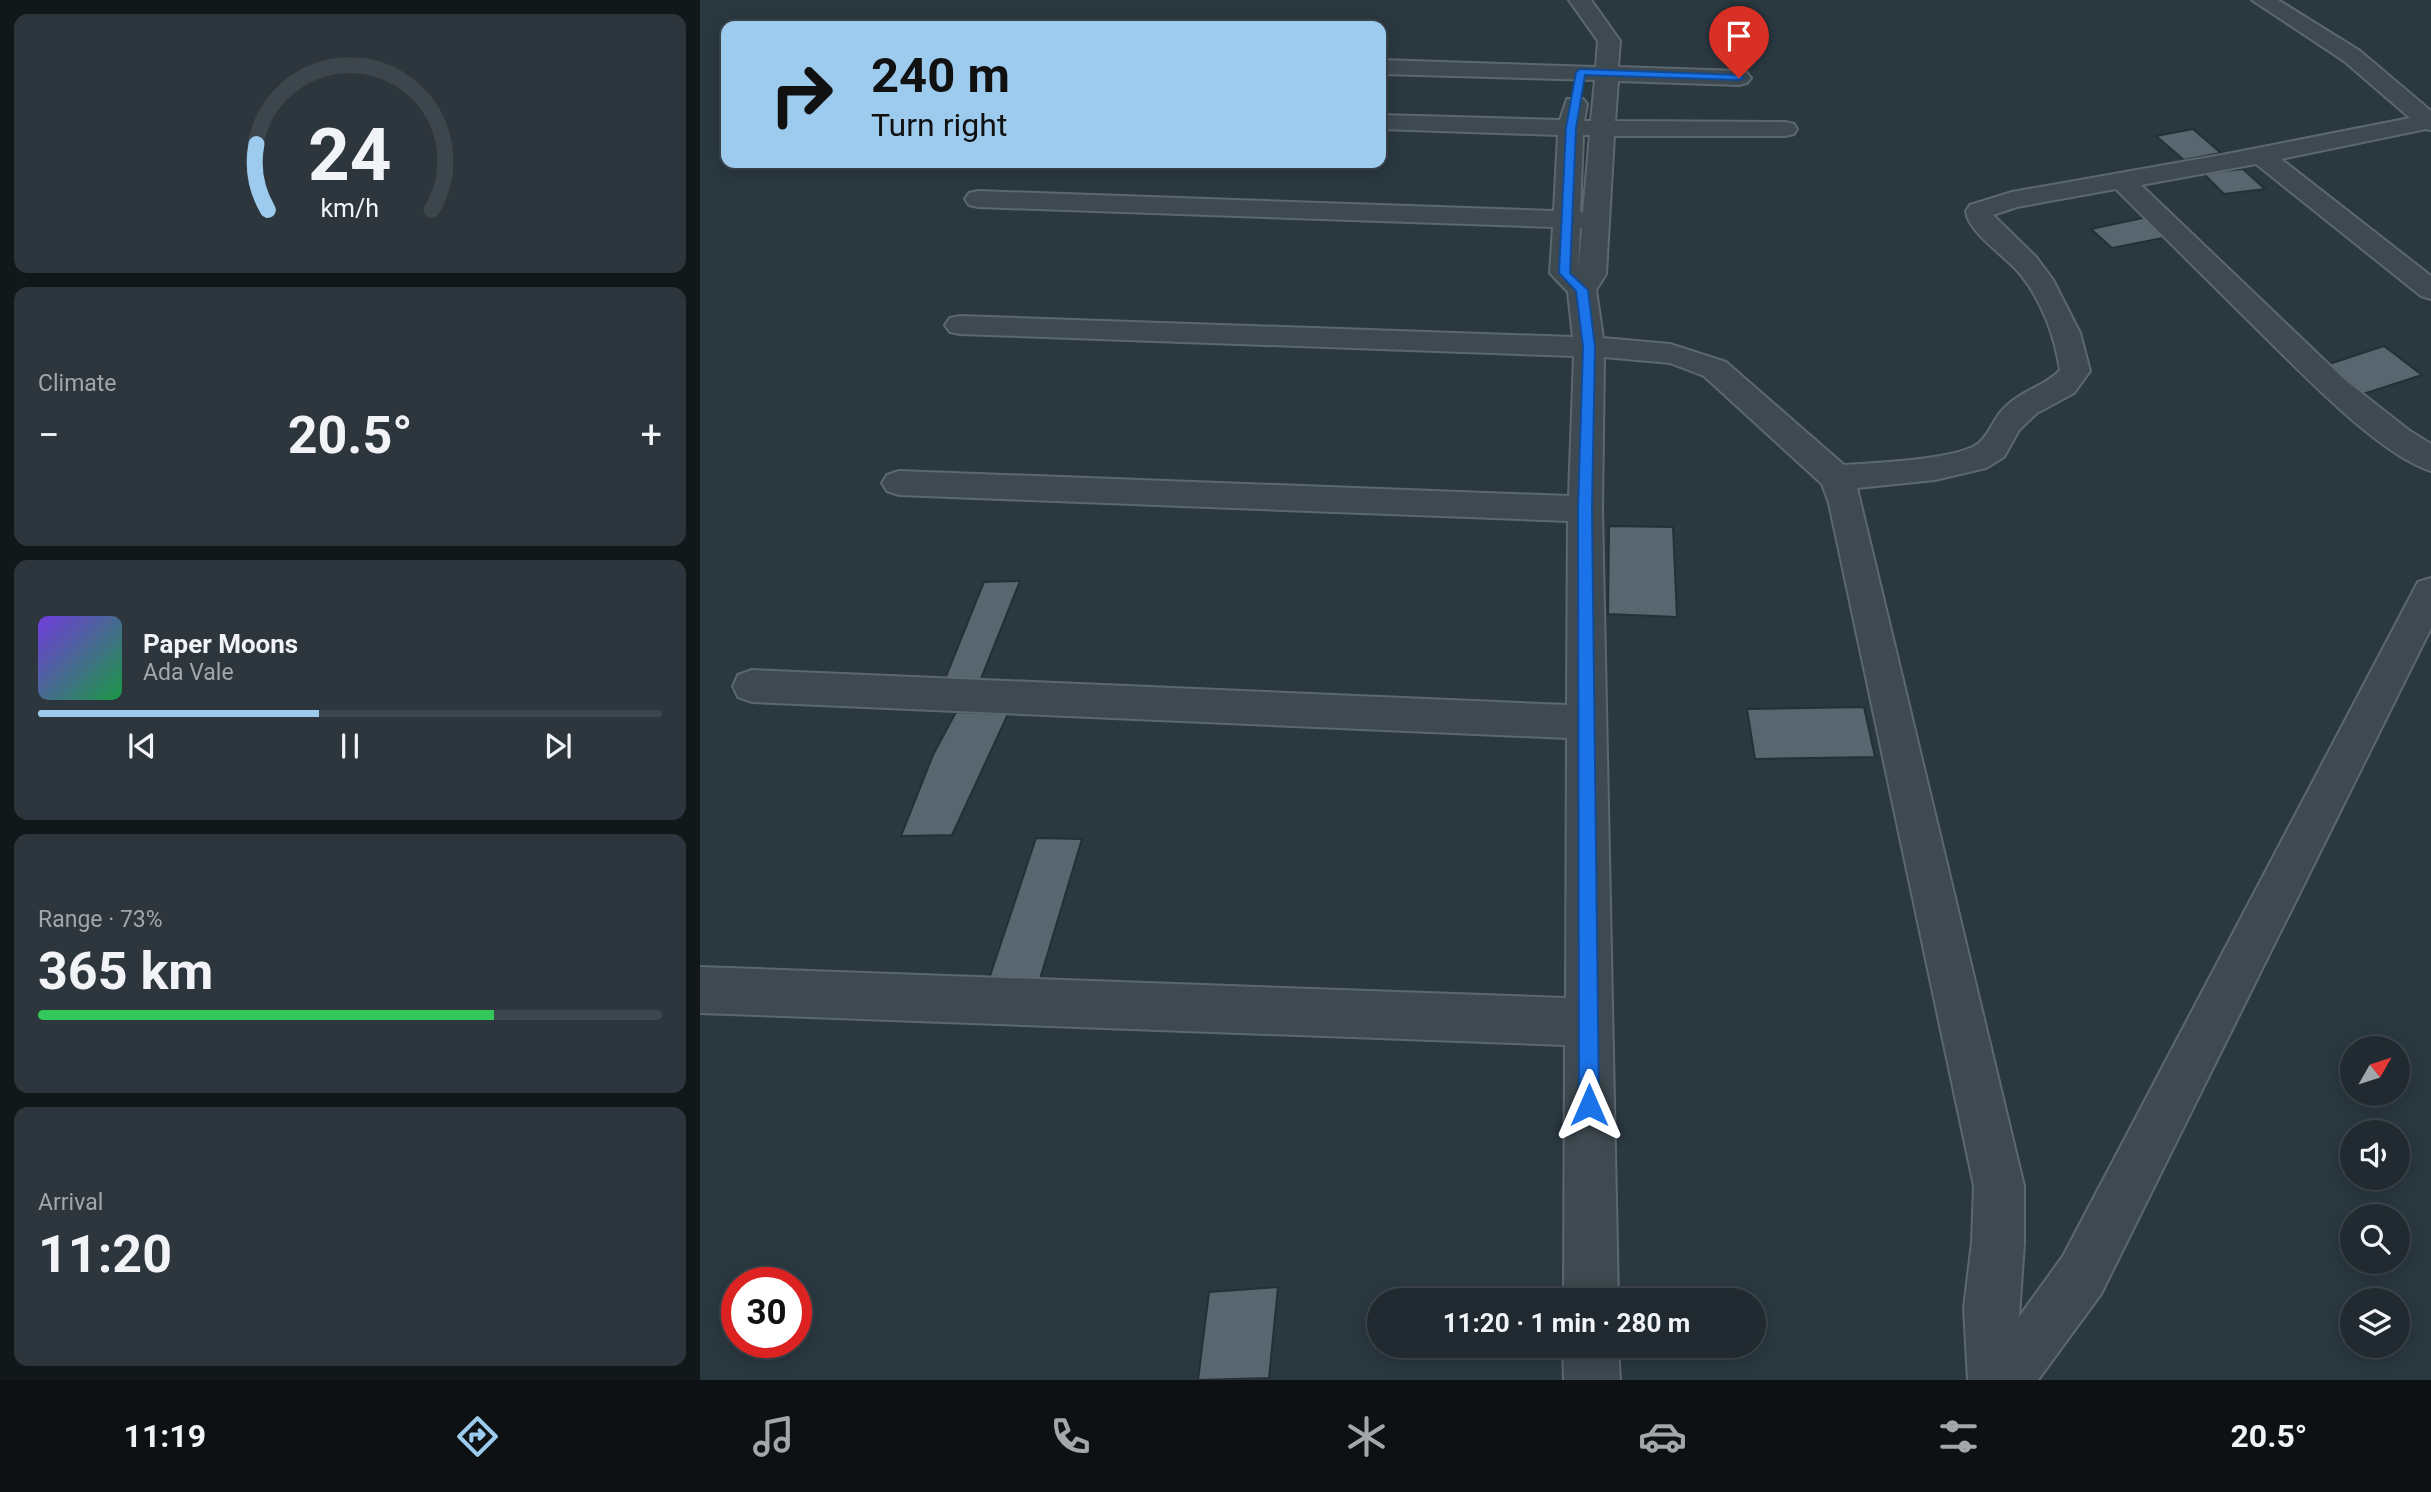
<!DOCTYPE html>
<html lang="en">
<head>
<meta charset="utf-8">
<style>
  :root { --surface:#202a30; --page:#2d363c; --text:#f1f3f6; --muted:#a2a7ab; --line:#3d464c; --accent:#9ccbee }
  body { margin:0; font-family:Roboto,sans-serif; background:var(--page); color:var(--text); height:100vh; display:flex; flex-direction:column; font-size:26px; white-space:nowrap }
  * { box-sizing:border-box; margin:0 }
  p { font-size:23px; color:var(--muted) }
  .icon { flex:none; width:38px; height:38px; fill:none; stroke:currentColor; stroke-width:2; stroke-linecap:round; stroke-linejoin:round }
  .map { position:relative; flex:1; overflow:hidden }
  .sheet { display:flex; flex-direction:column; gap:14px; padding:14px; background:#12171a; width:700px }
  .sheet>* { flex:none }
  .guide { position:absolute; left:21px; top:21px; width:665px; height:147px; border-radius:14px; box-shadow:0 4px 18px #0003,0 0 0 2px var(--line); background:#9ccbee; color:#111; overflow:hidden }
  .needle { width:46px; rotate:51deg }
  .fabs { position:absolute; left:1640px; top:1036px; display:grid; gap:14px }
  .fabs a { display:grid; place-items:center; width:70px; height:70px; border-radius:50%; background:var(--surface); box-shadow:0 4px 18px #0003,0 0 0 2px var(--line); font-size:35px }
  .speed { position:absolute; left:21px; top:1267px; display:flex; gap:14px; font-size:35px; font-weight:700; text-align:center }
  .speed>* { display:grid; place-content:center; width:91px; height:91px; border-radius:50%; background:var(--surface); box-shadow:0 4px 18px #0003,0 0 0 2px var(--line); line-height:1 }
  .speed .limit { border:10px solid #d22; background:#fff; color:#111 }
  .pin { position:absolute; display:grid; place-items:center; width:60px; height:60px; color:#fff; margin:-72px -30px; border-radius:50% 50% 50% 0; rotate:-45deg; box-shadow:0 0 7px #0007 }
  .pin .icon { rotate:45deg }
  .me { position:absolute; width:77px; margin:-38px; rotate:0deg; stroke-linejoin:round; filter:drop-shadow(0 0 5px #0008) }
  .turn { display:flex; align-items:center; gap:24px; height:147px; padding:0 35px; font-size:32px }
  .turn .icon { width:91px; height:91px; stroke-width:2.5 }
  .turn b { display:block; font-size:49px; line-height:60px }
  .big { font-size:52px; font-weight:700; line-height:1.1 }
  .sheet .tile { flex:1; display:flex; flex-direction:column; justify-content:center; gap:10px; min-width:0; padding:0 24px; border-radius:14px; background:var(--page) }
  .sheet .dial { align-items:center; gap:0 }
  .dial svg { height:182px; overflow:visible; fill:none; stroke:var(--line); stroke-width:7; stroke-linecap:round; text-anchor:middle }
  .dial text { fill:var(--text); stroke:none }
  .song { display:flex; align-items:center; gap:21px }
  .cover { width:84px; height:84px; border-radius:10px; background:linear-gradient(135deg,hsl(260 70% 55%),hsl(140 70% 35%)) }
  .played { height:7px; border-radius:4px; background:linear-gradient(90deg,var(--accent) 45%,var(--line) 45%) }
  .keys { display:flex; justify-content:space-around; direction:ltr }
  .heat { display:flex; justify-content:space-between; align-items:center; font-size:38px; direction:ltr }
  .charge { height:10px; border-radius:5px; background:linear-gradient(90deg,#34c759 73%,var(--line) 0) }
  .trip { position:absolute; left:667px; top:1288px; width:399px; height:70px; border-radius:35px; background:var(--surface); box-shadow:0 4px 18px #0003,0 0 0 2px var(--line); font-weight:700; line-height:70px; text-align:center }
  .menu { display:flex; height:112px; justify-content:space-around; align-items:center; background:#0d1113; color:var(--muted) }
  .menu .icon { width:49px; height:49px }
  .menu .on { color:var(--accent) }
  .menu b { font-size:32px; color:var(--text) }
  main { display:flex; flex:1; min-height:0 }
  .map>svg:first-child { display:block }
  .building { fill:#586670; stroke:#243038; stroke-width:2 }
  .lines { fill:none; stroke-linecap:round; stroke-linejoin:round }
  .street-casing { stroke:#5c676e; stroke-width:4 }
  .street { fill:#3e4950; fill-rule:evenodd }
  .route { fill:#1a73e8; stroke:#114b97; stroke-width:2 }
</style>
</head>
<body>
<main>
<section class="sheet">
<div class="tile dial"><svg viewBox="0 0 100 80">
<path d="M14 69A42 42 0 1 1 86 69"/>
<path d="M14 69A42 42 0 0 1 9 40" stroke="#9ccbee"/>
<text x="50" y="56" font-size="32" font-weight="700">24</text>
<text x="50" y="72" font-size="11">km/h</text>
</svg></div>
<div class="tile"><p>Climate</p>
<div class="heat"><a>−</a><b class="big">20.5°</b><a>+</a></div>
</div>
<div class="tile">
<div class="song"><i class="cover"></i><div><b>Paper Moons</b><p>Ada Vale</p></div></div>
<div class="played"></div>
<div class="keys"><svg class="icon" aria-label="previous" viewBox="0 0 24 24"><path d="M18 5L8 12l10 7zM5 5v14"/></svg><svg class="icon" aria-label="pause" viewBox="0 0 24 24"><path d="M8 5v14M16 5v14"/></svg><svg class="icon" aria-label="next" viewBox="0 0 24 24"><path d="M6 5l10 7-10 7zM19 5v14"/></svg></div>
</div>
<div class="tile"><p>Range · 73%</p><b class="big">365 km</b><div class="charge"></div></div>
<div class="tile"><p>Arrival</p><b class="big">11:20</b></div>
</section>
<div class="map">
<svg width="1731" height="1380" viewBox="0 0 1731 1380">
  <rect width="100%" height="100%" fill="#2a3840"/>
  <path class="building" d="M1493,129L1521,153L1484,160L1456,136Z
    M1543,169L1565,189L1524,194L1503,173Z
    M1452,216L1473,236L1412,248L1391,229Z
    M1684,346L1722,375L1660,395L1623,366Z
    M909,526L973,527L977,617L908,614Z
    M320,581L278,686L243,684L284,582Z
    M1164,707L1175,757L1055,759L1047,709Z
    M256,712L308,714L252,835L201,836L233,755Z
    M336,838L382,839L340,979H289Z
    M578,1287L569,1378L498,1380L509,1292Z"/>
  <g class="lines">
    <g class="street-casing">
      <path id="street" d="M869,0H891L920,41L918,67L1039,71L1047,73L1051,78L1047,83L1039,85L918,81L915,121L1085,122L1094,124L1097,129L1094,134L1085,136H914L906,274L896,290L903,338L970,344L1026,362L1144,465C1172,463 1264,460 1281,441C1295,426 1294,413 1315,399C1330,388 1347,384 1360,370C1355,337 1342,301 1321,275C1307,257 1268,233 1266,211L1270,205L1312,192L1527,154L1710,118L1644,61L1552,0H1578L1660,51L1731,111V130L1726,129L1581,159L1731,276V299L1721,296L1556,164L1441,185L1645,380L1710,431L1731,444V471C1679,455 1601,372 1561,333C1513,285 1464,237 1416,189L1317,207L1293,215L1336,257L1353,280L1380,333L1390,371L1374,393L1337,413L1319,430L1304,457L1286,468L1235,480L1157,488L1324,1186V1242L1319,1317L1363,1256L1718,582L1731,578V628L1401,1294L1338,1380H1268L1264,1308L1272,1242L1274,1186L1129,503L1122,484L1004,376L970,363L904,357L902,509L918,1300H864L865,1045L0,1013V967L866,998L867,738L52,702L38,697L33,686L38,675L52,670L867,705L868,521L199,495L187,491L182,483L187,475L199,471L869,496L874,356L260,334L250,332L245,325L250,318L260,316L873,337L868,292L850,273L853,227L278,207L269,205L265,199L269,193L278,191L854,211L858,135L681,129V115L860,120L867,99H883L887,104L884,121H891L895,80L681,74V60L896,67L898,41ZM883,135H890L883,213L880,212ZM880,228L882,229L878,271Z
        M863,1346H918L920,1380H864Z"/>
    </g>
    <use href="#street" class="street"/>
  </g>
  <path class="route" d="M880,69L1039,75L1044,78L1039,80L885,75L876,128L870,273L888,290L895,347L892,509L899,1105L896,1113L889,1116L882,1113L879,1105L878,509L883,347L876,291L859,273L866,128L876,72Z"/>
</svg>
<div class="fabs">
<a><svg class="needle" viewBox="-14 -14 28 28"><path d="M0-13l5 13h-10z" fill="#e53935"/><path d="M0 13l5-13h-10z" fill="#a2a7ab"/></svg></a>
<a><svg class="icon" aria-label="sound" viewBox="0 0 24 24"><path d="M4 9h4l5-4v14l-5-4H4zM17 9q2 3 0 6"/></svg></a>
<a><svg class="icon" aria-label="search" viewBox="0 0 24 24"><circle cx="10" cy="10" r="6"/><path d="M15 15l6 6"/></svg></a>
<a><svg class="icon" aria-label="layers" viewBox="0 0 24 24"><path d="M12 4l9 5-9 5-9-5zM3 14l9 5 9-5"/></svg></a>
</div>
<div class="speed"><div class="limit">30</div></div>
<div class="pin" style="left:1039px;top:78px;background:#d93025"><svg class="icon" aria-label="arrive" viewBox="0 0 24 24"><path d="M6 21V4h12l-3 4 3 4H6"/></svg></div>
<svg class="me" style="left:889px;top:1105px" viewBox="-20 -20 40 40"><path d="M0-17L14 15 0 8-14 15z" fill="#1a73e8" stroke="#fff" stroke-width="4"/></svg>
<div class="trip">11:20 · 1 min · 280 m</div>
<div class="guide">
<div class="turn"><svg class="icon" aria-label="right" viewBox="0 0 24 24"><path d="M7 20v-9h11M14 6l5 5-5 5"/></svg><div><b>240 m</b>Turn right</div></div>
</div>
</div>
</main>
<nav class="menu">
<b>11:19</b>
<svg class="icon on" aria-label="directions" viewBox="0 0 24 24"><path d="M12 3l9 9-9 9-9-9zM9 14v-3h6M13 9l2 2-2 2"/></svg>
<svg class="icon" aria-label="music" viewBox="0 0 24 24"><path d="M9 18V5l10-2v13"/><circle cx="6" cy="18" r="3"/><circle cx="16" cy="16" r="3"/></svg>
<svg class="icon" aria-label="phone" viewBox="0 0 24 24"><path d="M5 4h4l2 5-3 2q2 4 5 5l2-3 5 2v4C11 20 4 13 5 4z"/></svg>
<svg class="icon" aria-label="climate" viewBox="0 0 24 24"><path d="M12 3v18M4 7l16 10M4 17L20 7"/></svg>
<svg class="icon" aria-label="car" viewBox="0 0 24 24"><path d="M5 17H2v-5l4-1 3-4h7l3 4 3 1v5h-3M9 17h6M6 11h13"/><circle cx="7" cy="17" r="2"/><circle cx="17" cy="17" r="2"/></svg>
<svg class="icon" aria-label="filters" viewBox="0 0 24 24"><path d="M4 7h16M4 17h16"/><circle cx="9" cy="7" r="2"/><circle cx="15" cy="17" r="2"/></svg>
<b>20.5°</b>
</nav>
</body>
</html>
